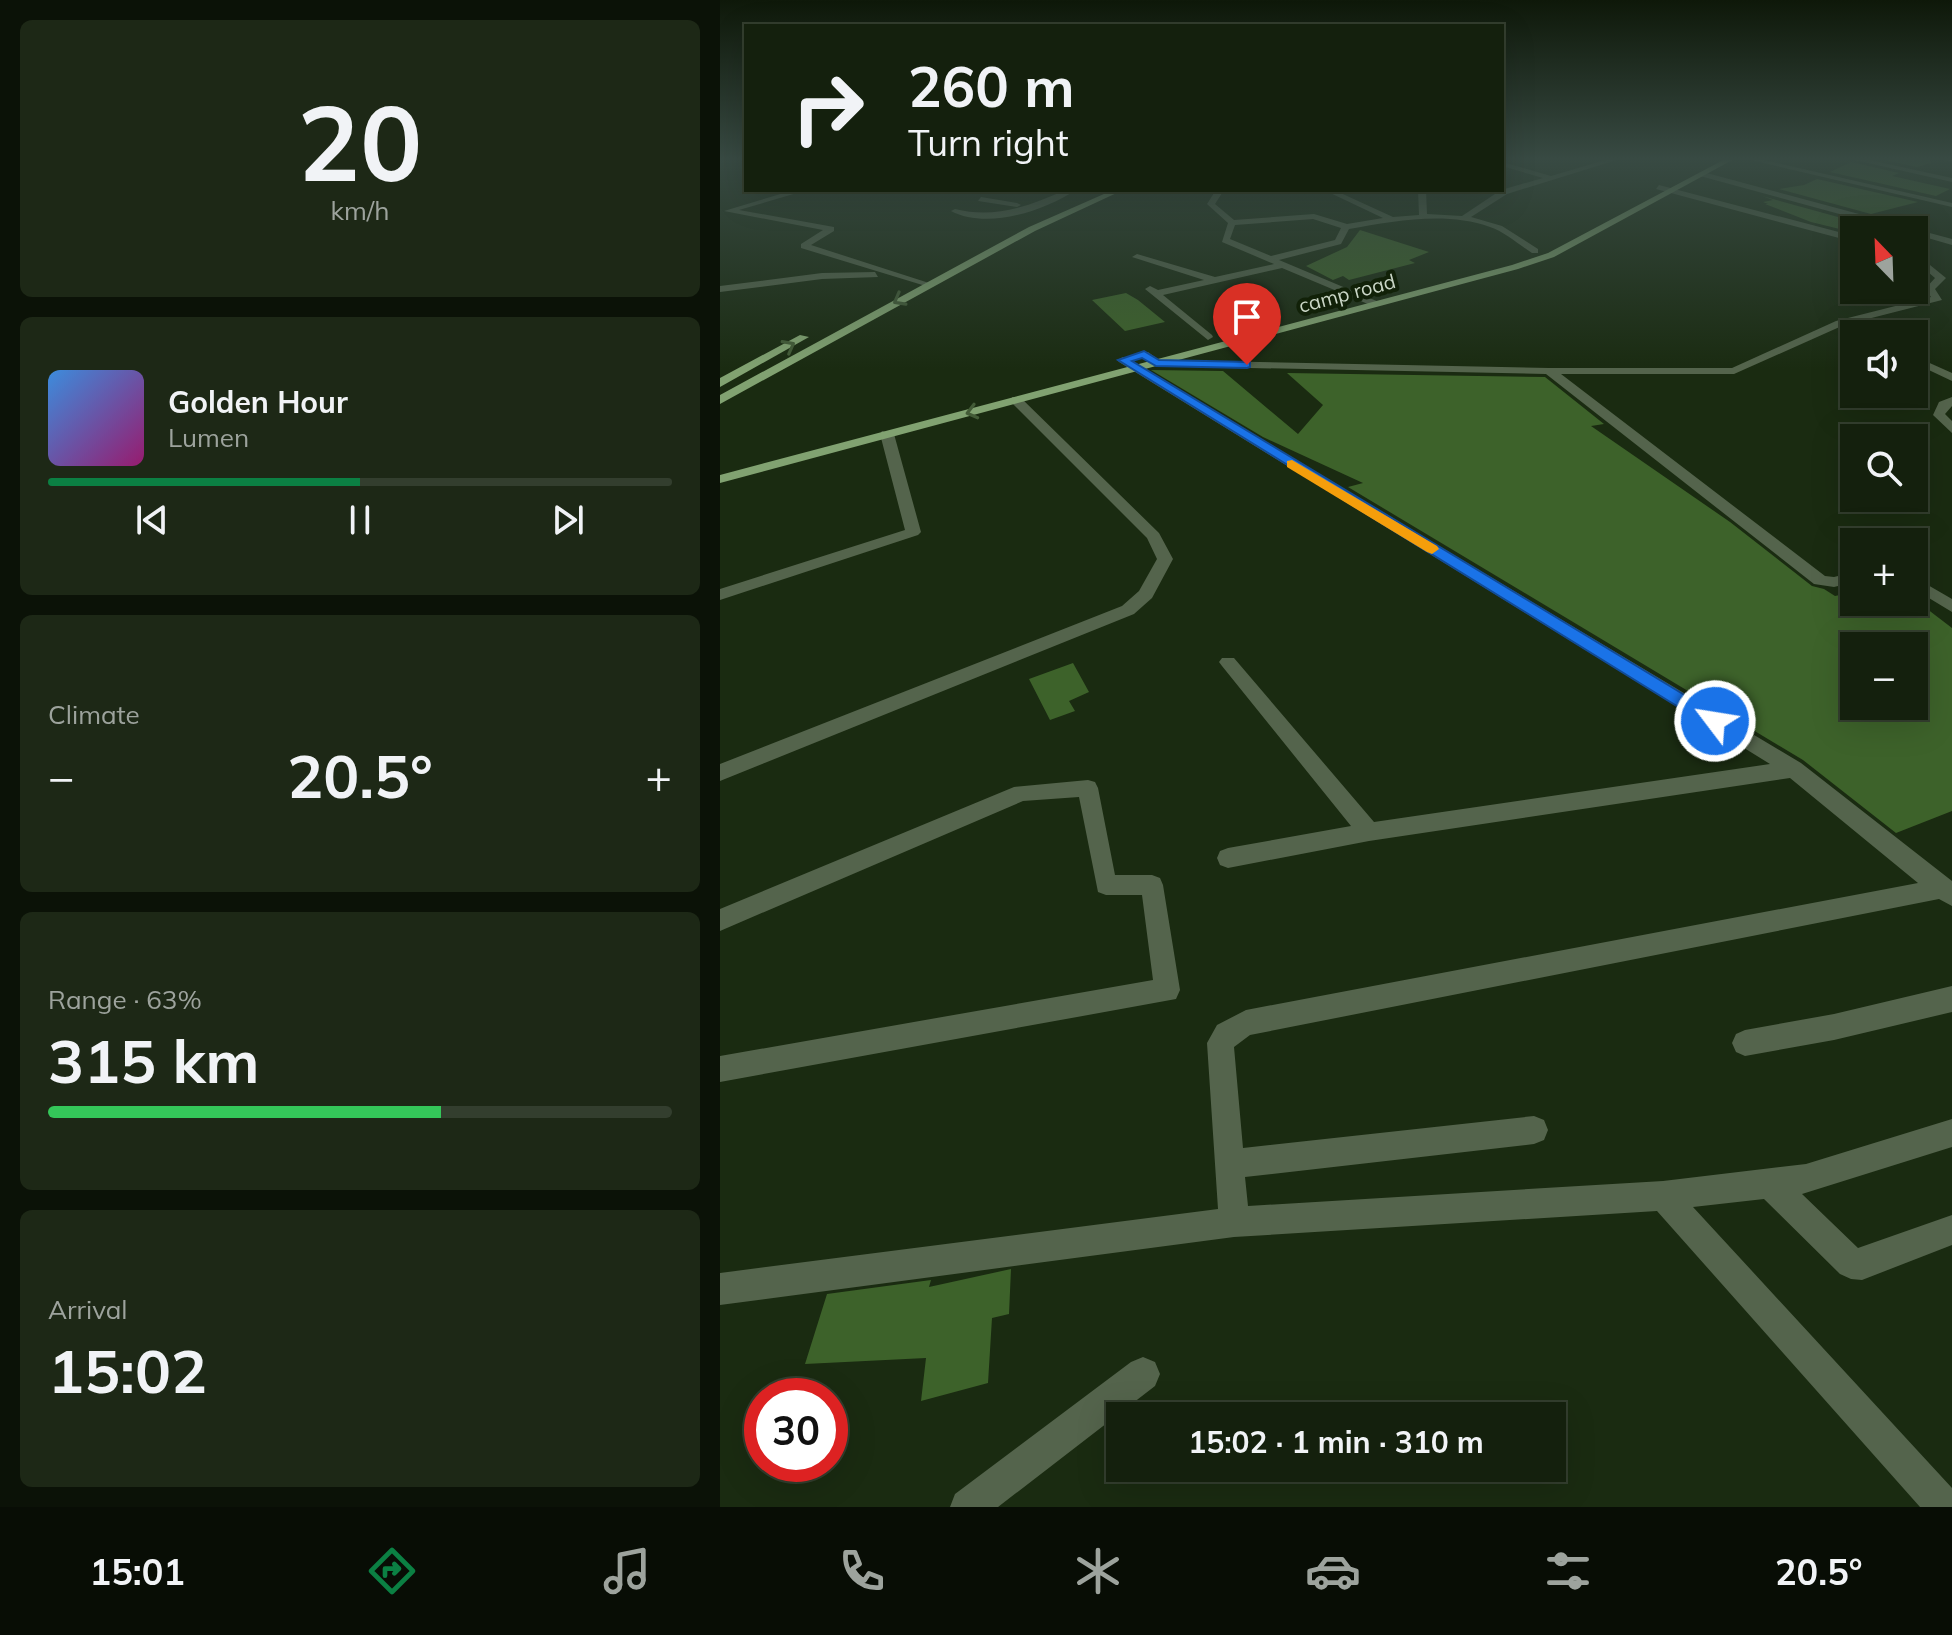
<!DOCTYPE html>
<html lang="en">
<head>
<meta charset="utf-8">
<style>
  :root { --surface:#14200d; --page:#1d2816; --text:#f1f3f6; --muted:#9da39d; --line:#333e2e; --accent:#0b8043 }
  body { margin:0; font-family:Mulish,sans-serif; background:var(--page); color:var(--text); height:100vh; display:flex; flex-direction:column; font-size:30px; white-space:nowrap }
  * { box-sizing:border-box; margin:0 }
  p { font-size:26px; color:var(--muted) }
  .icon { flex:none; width:44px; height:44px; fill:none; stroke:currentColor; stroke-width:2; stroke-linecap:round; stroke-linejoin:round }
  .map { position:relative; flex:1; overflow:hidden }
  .details { display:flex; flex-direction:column; gap:20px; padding:20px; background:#0b1207; width:720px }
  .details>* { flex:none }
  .top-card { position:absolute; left:24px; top:24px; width:760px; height:168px; border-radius:0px; box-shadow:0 8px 32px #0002,0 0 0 2px var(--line); background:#14200d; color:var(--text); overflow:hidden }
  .needle { width:52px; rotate:337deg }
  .buttons { position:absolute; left:1120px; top:216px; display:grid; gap:16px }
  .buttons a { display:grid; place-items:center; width:88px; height:88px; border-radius:0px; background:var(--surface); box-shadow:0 8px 32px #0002,0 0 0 2px var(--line); font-size:40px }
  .speed { position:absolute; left:24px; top:1378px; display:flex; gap:16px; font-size:40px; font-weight:700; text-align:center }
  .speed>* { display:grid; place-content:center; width:104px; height:104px; border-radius:50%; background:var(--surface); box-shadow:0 8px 32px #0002,0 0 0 2px var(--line); line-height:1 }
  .speed .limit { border:12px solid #d22; background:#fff; color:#111 }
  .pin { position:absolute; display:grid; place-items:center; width:68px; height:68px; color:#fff; margin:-82px -34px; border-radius:50% 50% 50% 0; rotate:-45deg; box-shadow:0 0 8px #0007 }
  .pin .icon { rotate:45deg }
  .me { position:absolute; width:88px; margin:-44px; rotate:301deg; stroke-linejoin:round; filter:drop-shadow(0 0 6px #0008) }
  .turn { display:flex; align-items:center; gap:28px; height:168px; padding:0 32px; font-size:36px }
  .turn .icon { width:104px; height:104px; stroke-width:2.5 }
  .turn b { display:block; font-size:56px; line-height:68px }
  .big { font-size:60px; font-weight:700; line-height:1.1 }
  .details .tile { flex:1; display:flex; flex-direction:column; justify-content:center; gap:12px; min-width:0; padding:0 28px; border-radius:12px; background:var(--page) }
  .details .dial { align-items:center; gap:0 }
  .dial b { font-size:104px; line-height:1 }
  .song { display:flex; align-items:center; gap:24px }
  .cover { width:96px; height:96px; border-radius:12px; background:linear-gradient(135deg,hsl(210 70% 55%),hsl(320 70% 35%)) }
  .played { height:8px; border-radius:4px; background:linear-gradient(90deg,var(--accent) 50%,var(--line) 50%) }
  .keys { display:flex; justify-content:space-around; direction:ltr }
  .heat { display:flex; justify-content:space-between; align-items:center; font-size:44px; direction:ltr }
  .charge { height:12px; border-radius:6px; background:linear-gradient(90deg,#34c759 63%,var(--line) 0) }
  .trip { position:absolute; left:386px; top:1402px; width:460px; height:80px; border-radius:0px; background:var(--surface); box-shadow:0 8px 32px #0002,0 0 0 2px var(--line); font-weight:700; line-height:80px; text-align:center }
  .tabs { display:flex; height:128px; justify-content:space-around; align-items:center; background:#080d05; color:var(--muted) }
  .tabs .icon { width:56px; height:56px }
  .tabs .current { color:var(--accent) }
  .tabs b { font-size:36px; color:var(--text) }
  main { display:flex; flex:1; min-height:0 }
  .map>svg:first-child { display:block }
  .building { fill:#3d622a; fill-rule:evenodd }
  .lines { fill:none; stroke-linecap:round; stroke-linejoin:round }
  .minor { fill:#54644c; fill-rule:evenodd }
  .major { fill:#81a271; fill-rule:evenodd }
  .oneway { stroke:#435b37 }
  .route { fill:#1a73e8; stroke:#114b97; stroke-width:2 }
  .slow { fill:#f59e0b }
  .labels { text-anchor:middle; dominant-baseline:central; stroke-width:8; stroke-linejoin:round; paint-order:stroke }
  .far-street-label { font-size:20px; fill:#cad6c6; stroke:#112108 }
</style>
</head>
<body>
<main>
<section class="details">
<div class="tile dial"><b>20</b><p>km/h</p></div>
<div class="tile">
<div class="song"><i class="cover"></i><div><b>Golden Hour</b><p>Lumen</p></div></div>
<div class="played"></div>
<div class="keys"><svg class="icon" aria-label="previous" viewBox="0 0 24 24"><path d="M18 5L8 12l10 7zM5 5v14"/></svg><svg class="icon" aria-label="pause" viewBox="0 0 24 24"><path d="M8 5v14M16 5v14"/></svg><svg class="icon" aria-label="next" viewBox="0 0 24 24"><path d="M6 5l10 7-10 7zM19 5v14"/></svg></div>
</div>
<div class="tile"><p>Climate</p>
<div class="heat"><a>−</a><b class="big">20.5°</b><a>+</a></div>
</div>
<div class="tile"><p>Range · 63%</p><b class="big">315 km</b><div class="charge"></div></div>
<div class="tile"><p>Arrival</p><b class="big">15:02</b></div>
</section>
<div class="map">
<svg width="1232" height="1507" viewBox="0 0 1232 1507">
  <rect width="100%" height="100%" fill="#1a2b11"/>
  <path class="building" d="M1155,158H1210L1211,163L1197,167Z
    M1131,162L1179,173L1172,176L1230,189L1216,196L1110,172Z
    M1097,179L1198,202L1151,214L1059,189L1084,185Z
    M1042,196L1158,228L1132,232L1091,222L1045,204H1048L1043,202L1053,200Z
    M640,230L709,252L689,260L695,263L629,280L623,276L613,280L586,266L627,247Z
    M406,293L418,300L445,322L405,331L372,300Z
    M431,370L503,371L578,434L603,405L567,373L825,377L884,424L871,426L1010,522L1092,586L1104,589L1115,596L1134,592V602H1198L1232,628V811L1176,833L1083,760L628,487L643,483L543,437ZM1134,646H1194V706H1134Z
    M353,663L369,692L349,701L355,711L330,720L309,679Z
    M291,1269L289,1314L272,1318L268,1383L201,1401L206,1358L85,1364L107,1294L211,1280L209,1287Z"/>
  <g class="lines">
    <path class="minor" d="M892,158H903L787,194L751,217L782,226L818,249V253H812C798,244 785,232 770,227C726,211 674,221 629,229L621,244L559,260L659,302L660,304L655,307L562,268L443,295L492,335L493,337L488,340L425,289L430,286L438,290L484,280L412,257L417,254L495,277L554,264L502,242L508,223L487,204L496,190H504L495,204L514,220L594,214L627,224L663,218L604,190H614L673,217L699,215L698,190H706L707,214L742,216L781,190L823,178L782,166V162L831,176ZM593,219L621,228L615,240L551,256L510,239L515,225Z
      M1022,158H1035L1232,203V207Z
      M1126,158H1140L1232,178V182Z
      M1218,158H1232V162L1219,159Z
      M983,172L1232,239V245L1194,234V230H1178L980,176Z
      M939,185L1134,236V242L936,189Z
      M74,190H87L19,210L114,227V231L91,245L209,283V287L81,248V244L103,230L4,211Z
      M346,190H356C324,211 267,230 231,211L235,209C275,219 309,206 346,190Z
      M261,197L297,203L301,205L297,207L258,201Z
      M1194,252L1226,278L1215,289L1222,300L1124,325L1014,374H841L1105,576L1114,577L1134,572V582L1114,587L1094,584L826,374L436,366L418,354L428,352L439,360L829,368H1012L1116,321L1211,297L1205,289L1215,278L1194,260Z
      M155,272L158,277L102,279L0,292V286L102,273Z
      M1194,356L1232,373V381L1194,363Z
      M403,357L1081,763L1232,881V906L1219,899L530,1035L514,1047L523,1148L814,1116L824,1120L828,1130L824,1140L814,1144L525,1177L528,1206L943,1181L1086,1164L1232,1119V1147L1082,1194L1138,1248L1232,1215V1245L1142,1280L1131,1279L1120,1274L1044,1199L973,1207L1232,1488V1507H1200L937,1211L514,1237L0,1305V1273L498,1209L487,1043L497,1025L526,1010L1198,883L1070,778L649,841L508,868L500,865L497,858L500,851L508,848L631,826L502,666L499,662L502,658H514L654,822L1050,764L399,362L397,360Z
      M292,397H300L439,533L453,559L432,598L414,614L0,781V764L402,606L419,591L437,559L427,538L292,403Z
      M1232,397V406L1225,414L1232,421V433L1213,415L1219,402Z
      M162,431L174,434L201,532L198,535L0,600V589L185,530L160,434Z
      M1194,577L1232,599V612L1194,589Z
      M368,780L375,782L378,788L395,875H432L440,878L443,885L460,990L456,999L0,1082V1056L433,980L422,895H386L378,892L359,797L303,801L0,931V909L294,787Z
      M1232,986V1012L1114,1040L1025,1056L1016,1052L1012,1043L1016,1034L1025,1030L1114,1014Z
      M423,1357L435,1362L440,1374L435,1386L278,1507H230L235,1494L411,1362Z"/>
    <path class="major" d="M1007,158H1016L834,257L798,269L0,483V475L792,265L828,253Z
      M393,190H403L315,231L0,404V395L309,227Z
      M80,335L89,337L0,387V378Z"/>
  </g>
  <defs><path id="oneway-chevron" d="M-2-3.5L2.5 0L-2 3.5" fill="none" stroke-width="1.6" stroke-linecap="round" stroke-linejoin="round" transform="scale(2)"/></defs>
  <g class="oneway">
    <use href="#oneway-chevron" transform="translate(179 300) rotate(151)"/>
    <use href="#oneway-chevron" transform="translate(69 346) rotate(-28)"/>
    <use href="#oneway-chevron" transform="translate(252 412) rotate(165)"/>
  </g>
  <linearGradient id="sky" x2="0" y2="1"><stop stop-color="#0e1809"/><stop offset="0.43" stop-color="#384a43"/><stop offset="1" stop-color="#384a43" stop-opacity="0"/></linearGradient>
  <rect width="1232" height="369" fill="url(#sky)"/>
  <path class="route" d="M424,351L439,360L530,362V367L527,368L436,366L422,358L412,361L1001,717L1004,721L1001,726H989L398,360Z"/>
  <path class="slow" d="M572,460L717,546L719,549L712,554L707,552L567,467V461Z"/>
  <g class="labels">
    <g class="far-street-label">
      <text transform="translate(627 293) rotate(-15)">camp road</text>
    </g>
  </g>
</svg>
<div class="buttons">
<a><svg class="needle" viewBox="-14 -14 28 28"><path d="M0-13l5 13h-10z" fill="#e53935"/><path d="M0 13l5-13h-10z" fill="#9da39d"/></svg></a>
<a><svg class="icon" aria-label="sound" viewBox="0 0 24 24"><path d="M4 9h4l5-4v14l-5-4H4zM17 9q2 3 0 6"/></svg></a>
<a><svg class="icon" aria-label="search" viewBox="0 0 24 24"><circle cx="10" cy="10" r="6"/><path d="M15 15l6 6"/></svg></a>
<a>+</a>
<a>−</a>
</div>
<div class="speed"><div class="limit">30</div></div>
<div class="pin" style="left:527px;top:365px;background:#d93025"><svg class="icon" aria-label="arrive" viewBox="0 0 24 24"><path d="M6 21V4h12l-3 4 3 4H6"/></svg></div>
<svg class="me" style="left:995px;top:721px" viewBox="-20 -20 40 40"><circle r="17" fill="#1a73e8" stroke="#fff" stroke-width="3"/><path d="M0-11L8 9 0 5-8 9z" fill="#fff"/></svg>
<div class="trip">15:02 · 1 min · 310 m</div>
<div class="top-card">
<div class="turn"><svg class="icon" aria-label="right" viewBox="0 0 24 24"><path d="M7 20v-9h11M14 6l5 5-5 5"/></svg><div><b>260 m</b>Turn right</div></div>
</div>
</div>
</main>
<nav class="tabs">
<b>15:01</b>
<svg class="icon current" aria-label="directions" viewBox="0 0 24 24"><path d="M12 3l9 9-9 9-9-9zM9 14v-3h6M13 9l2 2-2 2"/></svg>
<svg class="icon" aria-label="music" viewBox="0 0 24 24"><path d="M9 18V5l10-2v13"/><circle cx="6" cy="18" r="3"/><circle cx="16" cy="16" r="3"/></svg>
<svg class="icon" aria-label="phone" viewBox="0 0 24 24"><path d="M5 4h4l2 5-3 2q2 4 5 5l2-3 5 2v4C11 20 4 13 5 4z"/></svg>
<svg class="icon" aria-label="climate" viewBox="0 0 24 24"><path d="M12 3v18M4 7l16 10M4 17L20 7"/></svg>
<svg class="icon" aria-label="car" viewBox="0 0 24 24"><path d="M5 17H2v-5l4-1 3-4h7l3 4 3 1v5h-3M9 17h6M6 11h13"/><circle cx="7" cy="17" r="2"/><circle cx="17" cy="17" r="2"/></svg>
<svg class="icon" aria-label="filters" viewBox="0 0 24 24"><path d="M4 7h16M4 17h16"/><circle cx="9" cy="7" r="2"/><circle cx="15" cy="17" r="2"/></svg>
<b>20.5°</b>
</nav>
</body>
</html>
